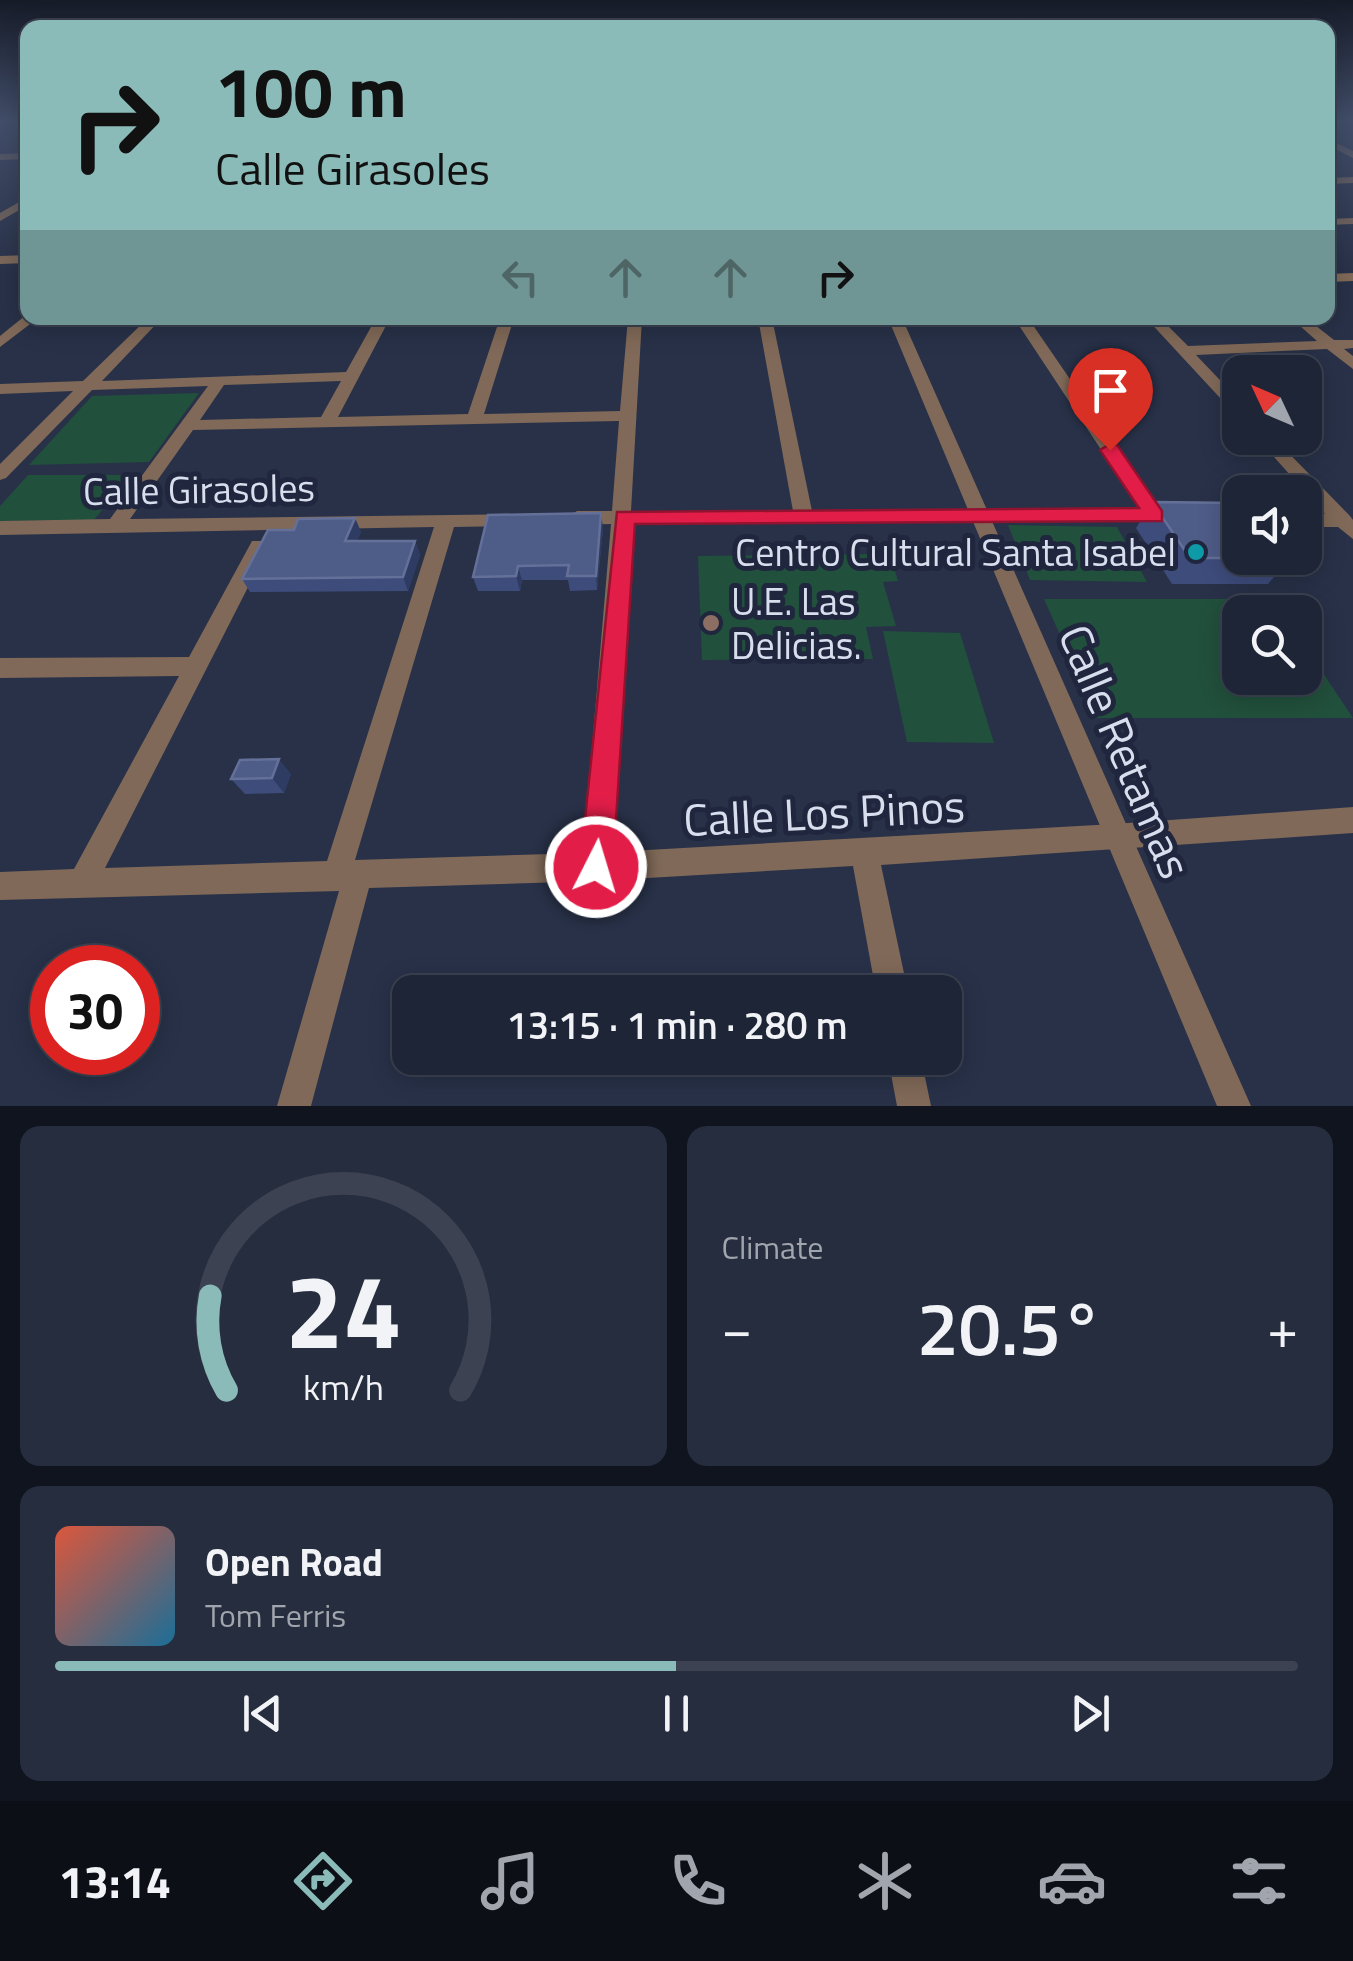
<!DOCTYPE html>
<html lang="en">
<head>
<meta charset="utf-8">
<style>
  :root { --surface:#1e2536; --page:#262d3e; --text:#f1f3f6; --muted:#a1a5ad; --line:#3c4251; --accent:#8bbbb9 }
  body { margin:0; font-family:"Titillium Web",sans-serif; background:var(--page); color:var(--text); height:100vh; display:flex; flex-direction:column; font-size:38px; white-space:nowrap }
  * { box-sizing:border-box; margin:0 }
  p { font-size:32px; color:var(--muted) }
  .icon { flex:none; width:55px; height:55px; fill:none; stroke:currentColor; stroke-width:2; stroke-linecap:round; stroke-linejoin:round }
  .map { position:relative; height:1106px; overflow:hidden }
  .panel { display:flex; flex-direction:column; gap:20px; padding:20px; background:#10141e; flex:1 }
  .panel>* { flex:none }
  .top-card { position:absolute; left:20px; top:20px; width:1315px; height:305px; border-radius:20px; box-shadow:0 5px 25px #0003,0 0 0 2px var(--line); background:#8bbbb9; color:#111; overflow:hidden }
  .needle { width:65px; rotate:314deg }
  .buttons { position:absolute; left:1222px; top:355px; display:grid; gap:20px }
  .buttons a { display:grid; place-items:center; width:100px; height:100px; border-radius:20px; background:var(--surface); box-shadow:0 5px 25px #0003,0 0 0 2px var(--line); font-size:50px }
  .speed { position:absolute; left:30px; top:945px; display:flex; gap:20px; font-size:50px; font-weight:700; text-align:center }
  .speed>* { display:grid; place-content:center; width:130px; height:130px; border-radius:50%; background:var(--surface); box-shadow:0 5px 25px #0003,0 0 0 2px var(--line); line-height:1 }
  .speed .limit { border:15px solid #d22; background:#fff; color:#111 }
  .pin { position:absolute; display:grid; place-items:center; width:85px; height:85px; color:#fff; margin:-102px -42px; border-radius:50% 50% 50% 0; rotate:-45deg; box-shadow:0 0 10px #0007 }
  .pin .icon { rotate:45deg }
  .me { position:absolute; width:110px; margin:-55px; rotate:5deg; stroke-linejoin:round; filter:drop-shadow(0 0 8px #0008) }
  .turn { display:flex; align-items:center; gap:35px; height:210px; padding:0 30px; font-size:45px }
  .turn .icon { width:130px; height:130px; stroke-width:2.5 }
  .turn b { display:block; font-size:70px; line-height:85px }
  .lanes { display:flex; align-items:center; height:95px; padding:0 30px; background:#0003; justify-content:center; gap:50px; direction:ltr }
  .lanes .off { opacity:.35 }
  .big { font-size:75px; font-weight:600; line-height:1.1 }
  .panel .card { flex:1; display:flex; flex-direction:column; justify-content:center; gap:15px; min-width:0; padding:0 35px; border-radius:20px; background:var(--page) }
  .panel .dial { align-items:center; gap:0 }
  .dial svg { height:260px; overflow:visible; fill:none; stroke:var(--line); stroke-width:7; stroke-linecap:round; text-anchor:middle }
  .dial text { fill:var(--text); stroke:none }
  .song { display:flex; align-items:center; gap:30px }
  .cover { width:120px; height:120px; border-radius:15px; background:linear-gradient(135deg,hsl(10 70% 55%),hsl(200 70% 35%)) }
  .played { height:10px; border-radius:5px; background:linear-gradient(90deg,var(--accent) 50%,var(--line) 50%) }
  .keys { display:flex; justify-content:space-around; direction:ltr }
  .heat { display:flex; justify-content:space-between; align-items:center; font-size:55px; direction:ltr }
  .panel .tiles { flex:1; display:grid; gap:20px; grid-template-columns:1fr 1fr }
  .card:last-child { grid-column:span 2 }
  .trip { position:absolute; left:392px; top:975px; width:570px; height:100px; border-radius:20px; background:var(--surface); box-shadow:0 5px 25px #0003,0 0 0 2px var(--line); font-weight:600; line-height:100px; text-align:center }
  .tab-bar { display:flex; height:160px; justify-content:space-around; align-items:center; background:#0c0f16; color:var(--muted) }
  .tab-bar .icon { width:70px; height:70px }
  .tab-bar .on { color:var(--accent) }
  .tab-bar b { font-size:45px; color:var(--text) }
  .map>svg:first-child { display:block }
  .green { fill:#21503c }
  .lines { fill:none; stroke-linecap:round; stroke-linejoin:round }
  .minor { fill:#806958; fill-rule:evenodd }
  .tertiary { fill:#806958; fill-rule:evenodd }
  .wall { fill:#3e4c7c }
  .shaded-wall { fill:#2e3b62 }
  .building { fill:#4e5c88; stroke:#647098; stroke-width:2.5 }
  .route { fill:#e11d48; stroke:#92132f; stroke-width:2.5 }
  .culture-dot { fill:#0f9aa8; stroke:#1f263d; stroke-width:4 }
  .education-dot { fill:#8d6e63; stroke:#1f263d; stroke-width:4 }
  .labels { text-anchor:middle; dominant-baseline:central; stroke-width:10; stroke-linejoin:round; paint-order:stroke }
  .street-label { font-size:38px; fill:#d8deed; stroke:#1f263d }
  .poi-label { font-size:38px; fill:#d8deed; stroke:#1f263d; text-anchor:end }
  .near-street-label { font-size:45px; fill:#d8deed; stroke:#1f263d }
</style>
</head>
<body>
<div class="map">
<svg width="1353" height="1106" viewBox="0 0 1353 1106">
  <rect width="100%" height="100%" fill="#283148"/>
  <path class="green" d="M199,393L149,462L29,465L92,396Z
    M28,475H130L94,520L0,521V506Z
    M1008,525L1117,527L1147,582L1030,580Z
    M890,554L898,581L883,582L896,626L866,627L873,659L702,660L698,556Z
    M1044,599H1270L1280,612H1240V678H1305V646L1353,718H1097Z
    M883,631L960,633L994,743L907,742Z"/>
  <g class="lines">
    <path class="minor" d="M1328,139L1353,151V158L1328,145Z
      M28,153V159L0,160V154Z
      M1353,177V183L1328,184V178Z
      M1353,273V281L1328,282V274Z
      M26,315L38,318L0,347V336Z
      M148,318H162L102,381L346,372L376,318H390L338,417L468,414L500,318H514L484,414L620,411L628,318H642L631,511H793L758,318H772L812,511L1141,510L1014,318H1028L1160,510L1175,511L1178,516L1175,521L630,524L611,852L1114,824L1353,807V833L881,865L908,992H876L853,866L596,881L369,888L311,1106H277L339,891L0,900V872L74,869L179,676L0,678V658L189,657L252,541H266L269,546L105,868L327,861L434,527L0,535V521L110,519L208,386L92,390L6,478L0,480V464L73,391L0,394V384L83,381ZM341,381L321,417L200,420L224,385ZM619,421L612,511H577L567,518L577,525L611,524L583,853L355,860L454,527L513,526L520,524L523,519L520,514L130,519L193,430Z
      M1146,318H1160L1188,346L1317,341L1291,318H1306L1334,340H1353V348L1344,349L1353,356V369L1327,349L1196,355L1240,401V415L1234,413Z
      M1257,438H1274L1350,516L1353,520V539L1338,527H1305V513L1325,514Z
      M888,1058H921L931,1106H897Z"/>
    <path class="tertiary" d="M28,197V205L0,221V213Z
      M1353,218V224L1328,225V219Z
      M28,255V263L0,264V256Z
      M888,318H902L1251,1106H1217Z"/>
  </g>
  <path class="wall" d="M1152,502L1290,558L1268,584H1172L1136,528Z
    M355,518L361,532L357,541H415L420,555L408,591L250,592L242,579L294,530Z
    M603,528L597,590L570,591L568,580H522L520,591H478L473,577Z
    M291,774L284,793L245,794L231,779Z"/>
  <path class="shaded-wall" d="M601,513L603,528L597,590L596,576Z
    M355,518L361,532L352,555L345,541Z
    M415,541L420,555L408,591L403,577Z
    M518,566L522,580L520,591L516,576Z
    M279,759L291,774L284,793L272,778Z"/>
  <path class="building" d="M1152,502L1240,503V558H1290H1190Z
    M601,513L596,576H567L569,565L518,566L516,576L473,577L488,515Z
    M355,518L345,541H415L403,577L242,579L268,530H294L298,519Z
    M279,759L272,778L231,779L240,760Z"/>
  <linearGradient id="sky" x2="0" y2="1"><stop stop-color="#161b28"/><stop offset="0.44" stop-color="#424e6a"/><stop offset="1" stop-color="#424e6a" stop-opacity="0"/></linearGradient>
  <rect width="1353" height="275" fill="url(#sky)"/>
  <path class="route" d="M1110,444L1117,445L1162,511V521L635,524L613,867L608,878L596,883L585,878L580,867L617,512L1139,508L1100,450Z"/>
  <circle class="culture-dot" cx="1196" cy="552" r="10"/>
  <circle class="education-dot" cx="711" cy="623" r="10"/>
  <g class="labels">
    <g class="street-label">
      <text transform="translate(199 489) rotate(-1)">Calle Girasoles</text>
    </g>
    <g class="poi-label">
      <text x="1176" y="552">Centro Cultural Santa Isabel</text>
      <text x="731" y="601" text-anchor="start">U.E. Las<tspan x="731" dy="44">Delicias.</tspan></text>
    </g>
    <g class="near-street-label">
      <text transform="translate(1126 751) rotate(67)">Calle Retamas</text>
      <text transform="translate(824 812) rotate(-3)">Calle Los Pinos</text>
    </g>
  </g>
</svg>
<div class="buttons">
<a><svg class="needle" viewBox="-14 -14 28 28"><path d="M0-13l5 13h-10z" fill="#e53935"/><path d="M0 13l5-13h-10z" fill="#a1a5ad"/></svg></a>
<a><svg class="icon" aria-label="sound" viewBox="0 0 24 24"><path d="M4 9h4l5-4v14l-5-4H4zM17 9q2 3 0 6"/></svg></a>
<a><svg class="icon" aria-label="search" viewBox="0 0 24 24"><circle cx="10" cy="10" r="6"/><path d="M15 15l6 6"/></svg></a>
</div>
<div class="speed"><div class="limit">30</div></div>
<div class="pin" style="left:1110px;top:450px;background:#d93025"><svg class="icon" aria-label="arrive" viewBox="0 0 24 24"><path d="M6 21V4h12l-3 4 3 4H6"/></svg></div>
<svg class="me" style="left:596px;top:867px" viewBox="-20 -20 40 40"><circle r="17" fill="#e11d48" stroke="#fff" stroke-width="3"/><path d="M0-11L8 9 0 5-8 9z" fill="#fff"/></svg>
<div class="trip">13:15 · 1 min · 280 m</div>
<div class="top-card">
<div class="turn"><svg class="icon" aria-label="right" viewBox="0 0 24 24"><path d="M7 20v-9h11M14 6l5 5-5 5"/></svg><div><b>100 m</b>Calle Girasoles</div></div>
<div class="lanes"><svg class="icon off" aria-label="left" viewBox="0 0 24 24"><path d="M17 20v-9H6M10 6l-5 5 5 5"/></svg><svg class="icon off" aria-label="ahead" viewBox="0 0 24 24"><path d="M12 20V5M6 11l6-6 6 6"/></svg><svg class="icon off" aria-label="ahead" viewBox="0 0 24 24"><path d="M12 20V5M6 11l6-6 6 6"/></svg><svg class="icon" aria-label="right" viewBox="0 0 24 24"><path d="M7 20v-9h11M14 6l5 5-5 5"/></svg></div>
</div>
</div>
<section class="panel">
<div class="tiles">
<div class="card dial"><svg viewBox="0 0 100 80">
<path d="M14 69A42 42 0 1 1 86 69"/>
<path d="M14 69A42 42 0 0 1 9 40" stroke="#8bbbb9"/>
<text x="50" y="56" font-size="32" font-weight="700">24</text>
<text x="50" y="72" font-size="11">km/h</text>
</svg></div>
<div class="card"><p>Climate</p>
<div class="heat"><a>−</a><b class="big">20.5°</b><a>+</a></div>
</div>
<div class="card">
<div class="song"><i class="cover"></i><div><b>Open Road</b><p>Tom Ferris</p></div></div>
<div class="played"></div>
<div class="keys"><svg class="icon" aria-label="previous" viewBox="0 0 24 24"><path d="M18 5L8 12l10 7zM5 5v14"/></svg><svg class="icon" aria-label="pause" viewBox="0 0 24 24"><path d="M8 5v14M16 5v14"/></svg><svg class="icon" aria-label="next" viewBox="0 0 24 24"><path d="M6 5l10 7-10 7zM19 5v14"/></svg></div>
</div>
</div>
</section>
<nav class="tab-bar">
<b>13:14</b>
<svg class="icon on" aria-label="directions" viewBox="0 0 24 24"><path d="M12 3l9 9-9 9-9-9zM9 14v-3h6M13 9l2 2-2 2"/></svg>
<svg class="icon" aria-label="music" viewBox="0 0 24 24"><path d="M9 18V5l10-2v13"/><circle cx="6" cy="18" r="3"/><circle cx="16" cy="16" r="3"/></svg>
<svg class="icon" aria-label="phone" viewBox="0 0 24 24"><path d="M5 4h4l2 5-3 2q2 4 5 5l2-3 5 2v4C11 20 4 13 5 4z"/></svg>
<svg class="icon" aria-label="climate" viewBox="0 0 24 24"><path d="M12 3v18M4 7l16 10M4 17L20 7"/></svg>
<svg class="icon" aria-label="car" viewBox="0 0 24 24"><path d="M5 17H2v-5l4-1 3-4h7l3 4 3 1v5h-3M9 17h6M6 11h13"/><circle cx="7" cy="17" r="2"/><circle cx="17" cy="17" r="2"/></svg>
<svg class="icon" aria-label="filters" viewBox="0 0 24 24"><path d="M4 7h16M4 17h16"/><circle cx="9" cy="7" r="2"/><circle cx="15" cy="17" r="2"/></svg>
</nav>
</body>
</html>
